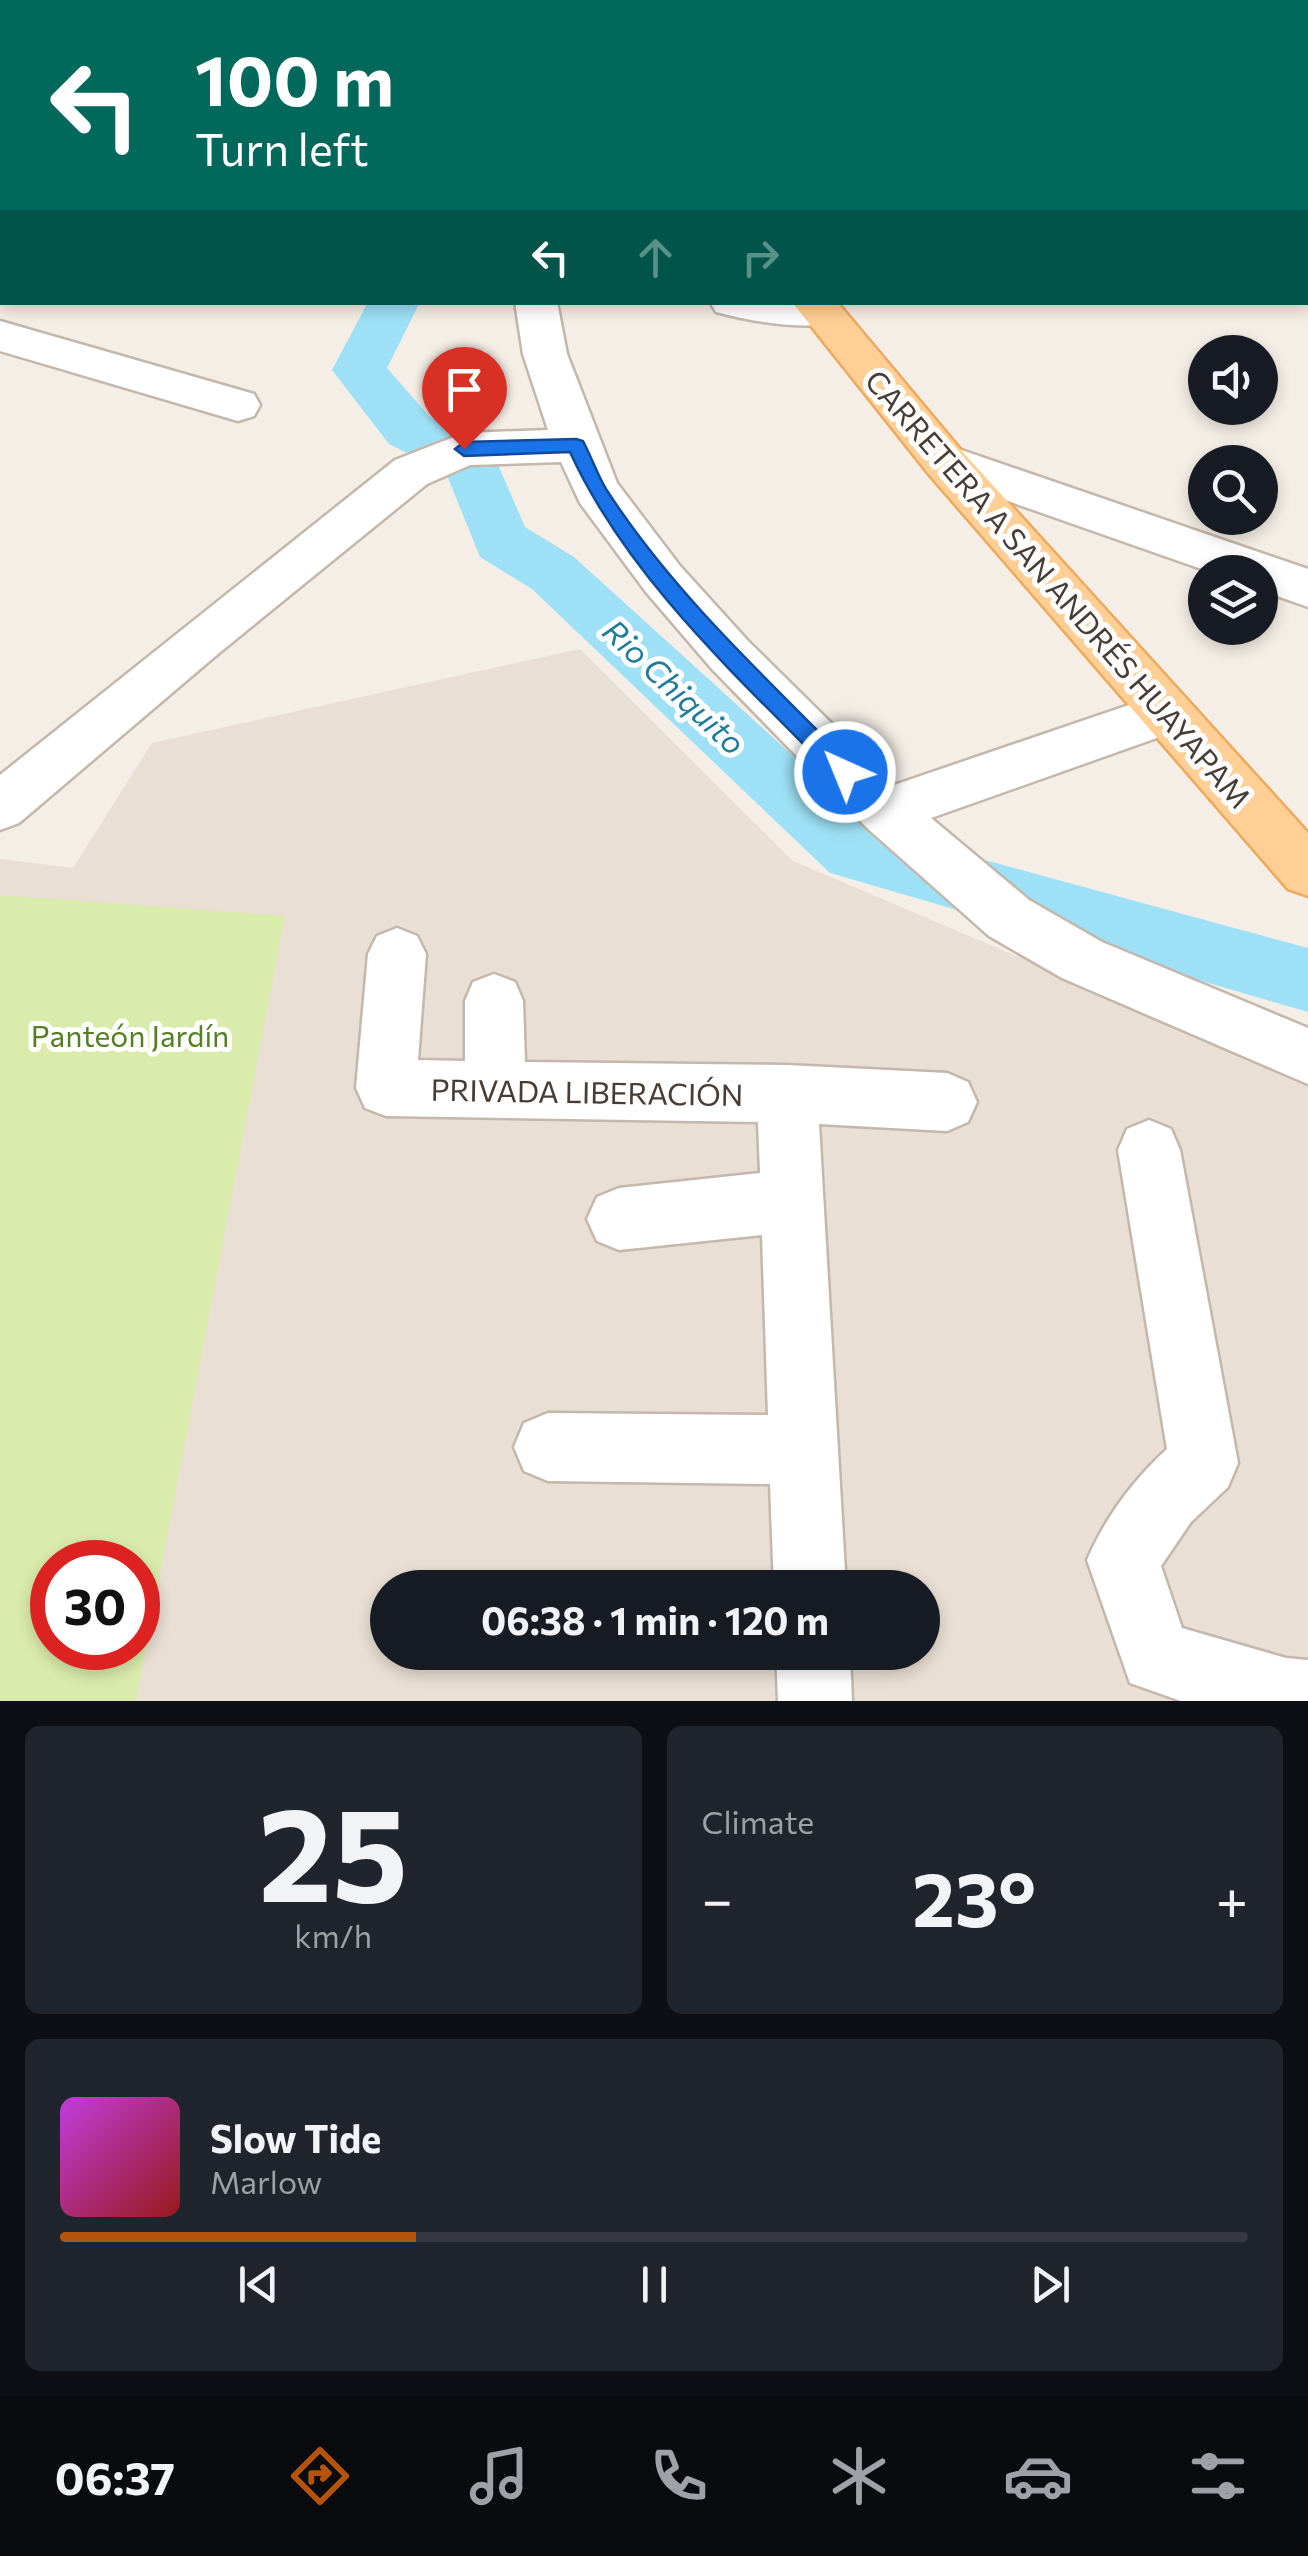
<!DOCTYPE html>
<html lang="en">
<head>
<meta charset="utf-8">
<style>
  :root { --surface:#171b24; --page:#20242c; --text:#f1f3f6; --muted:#9ea1a6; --line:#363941; --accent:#b45309 }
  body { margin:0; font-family:Commissioner,sans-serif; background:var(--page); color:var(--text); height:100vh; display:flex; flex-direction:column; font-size:38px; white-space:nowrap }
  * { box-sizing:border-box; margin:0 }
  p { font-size:32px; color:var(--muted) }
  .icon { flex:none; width:55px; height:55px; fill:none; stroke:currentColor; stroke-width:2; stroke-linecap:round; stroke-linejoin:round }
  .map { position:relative; height:1701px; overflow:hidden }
  .side { display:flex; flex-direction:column; gap:25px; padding:25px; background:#0d0f14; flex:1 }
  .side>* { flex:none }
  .top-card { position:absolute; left:0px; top:0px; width:1310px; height:305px; box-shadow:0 5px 15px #0003; background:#00695c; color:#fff; overflow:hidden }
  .buttons { position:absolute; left:1188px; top:335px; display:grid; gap:20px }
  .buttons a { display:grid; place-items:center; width:90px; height:90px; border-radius:50%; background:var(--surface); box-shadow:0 5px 15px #0003; font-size:50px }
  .speed { position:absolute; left:30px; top:1540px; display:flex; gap:20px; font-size:50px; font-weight:700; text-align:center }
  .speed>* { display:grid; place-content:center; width:130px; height:130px; border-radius:50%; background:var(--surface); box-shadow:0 5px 15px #0003; line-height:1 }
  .speed .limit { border:15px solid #d22; background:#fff; color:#111 }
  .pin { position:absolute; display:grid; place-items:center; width:85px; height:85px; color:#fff; margin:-102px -42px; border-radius:50% 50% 50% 0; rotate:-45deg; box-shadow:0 0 10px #0007 }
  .pin .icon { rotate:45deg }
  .me { position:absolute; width:110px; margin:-55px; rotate:316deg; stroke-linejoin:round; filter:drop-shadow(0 0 8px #0008) }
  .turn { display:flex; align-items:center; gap:35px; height:210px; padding:0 30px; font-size:45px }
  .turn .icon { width:130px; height:130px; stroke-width:2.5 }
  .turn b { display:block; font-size:70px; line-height:85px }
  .lanes { display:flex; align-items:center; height:95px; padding:0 30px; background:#0003; justify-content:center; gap:50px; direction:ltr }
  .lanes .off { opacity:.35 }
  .big { font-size:75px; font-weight:700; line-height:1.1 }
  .side .card { flex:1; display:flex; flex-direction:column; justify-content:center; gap:15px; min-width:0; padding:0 35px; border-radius:15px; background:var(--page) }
  .side .dial { align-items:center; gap:0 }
  .dial b { font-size:130px; line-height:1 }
  .song { display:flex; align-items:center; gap:30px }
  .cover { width:120px; height:120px; border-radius:15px; background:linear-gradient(135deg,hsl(290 70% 55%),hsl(0 70% 35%)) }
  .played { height:10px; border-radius:5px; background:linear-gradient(90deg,var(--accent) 30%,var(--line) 30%) }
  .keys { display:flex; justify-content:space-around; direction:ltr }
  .heat { display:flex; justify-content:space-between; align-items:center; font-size:55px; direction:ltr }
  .side .tiles { flex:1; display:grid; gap:25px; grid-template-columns:1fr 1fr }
  .card:last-child { grid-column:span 2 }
  .trip { position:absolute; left:370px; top:1570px; width:570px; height:100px; border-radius:50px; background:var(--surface); box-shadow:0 5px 15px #0003; font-weight:700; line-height:100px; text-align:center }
  .tabs { display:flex; height:160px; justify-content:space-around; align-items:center; background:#090b0e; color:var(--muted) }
  .tabs .icon { width:70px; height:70px }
  .tabs .active { color:var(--accent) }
  .tabs b { font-size:45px; color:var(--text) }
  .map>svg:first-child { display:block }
  .residential { fill:#e9dfd4; fill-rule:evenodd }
  .green { fill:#daecac; fill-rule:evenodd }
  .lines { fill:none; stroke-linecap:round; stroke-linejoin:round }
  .river { fill:#9ee1f6; fill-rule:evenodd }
  .minor-casing { stroke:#c4b7ab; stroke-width:5 }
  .major-casing { stroke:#eda95c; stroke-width:5 }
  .minor { fill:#fff; fill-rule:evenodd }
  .major { fill:#ffcf95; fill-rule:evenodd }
  .route { fill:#1a73e8; stroke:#114b97; stroke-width:2.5 }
  .labels { text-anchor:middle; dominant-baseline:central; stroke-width:10; stroke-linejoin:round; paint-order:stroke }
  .street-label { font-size:30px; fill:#483d35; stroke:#fff }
  .park-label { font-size:30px; fill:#567f23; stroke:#fff }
  .water-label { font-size:32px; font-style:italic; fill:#217c9b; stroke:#fff }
</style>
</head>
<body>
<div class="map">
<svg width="1308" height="1701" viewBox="0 0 1308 1701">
  <rect width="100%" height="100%" fill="#f5eee6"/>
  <path class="residential" d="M580,649L793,861L1308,1080V1701H0V859L73,868L152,743ZM52,1562H138V1648H52ZM388,1588H922V1652H388Z"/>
  <path class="green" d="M0,895L285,916L136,1701H0ZM52,1562H138V1648H52Z"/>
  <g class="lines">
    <path class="river" d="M368,302H420L387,368L429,416L490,446L525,527L574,557L875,830L1308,948V1012L830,873L532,589L480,557L446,473L389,444L332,370Z"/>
    <g class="minor-casing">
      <path id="minor" d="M504,0H538L540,2H503Z
        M918,0H961L963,2H920Z
        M0,23H2V45H0Z
        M0,196L2,197V223L0,222Z
        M515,302H557L567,354L617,483L680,566L748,641L894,785L1167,692L1185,698L1193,713L1185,728L931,818L1029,900L1102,942L1308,1028V1084L1062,978L989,936L866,827L712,669L646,592L580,503L561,462L470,465L427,484L219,653L19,823L0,830V775L395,460L464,433L548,430L523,354Z
        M710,302H837L843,312L837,322C803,331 750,321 716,312Z
        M0,321L254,394L260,405L254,416L238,421L0,351Z
        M944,444L1308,569V607L1260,590V572H1210L928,473L921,461L928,449Z
        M397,928L417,936L426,954L418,1060L465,1061V1001L473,982L494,974L515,982L523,1001L525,1062L787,1065L947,1073L968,1082L977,1102L968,1122L947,1131L819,1124L846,1588H774L770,1484L548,1481L524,1471L514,1447L524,1423L548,1413L768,1415L762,1235L619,1250L597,1241L587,1219L597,1197L619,1188L760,1173L758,1122L386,1116L365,1108L356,1088L368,954L377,936Z
        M1149,1120L1171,1129L1180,1150L1238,1463L1228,1487L1191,1522L1161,1566L1182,1628L1286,1658L1308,1660V1701H1181L1130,1683L1087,1560C1105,1518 1133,1480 1167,1449L1118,1150L1127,1129Z
        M776,1652H850L852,1701H778Z"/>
    </g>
    <g class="major-casing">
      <path id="major" d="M500,0H537L539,2H502Z
        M792,302H837L960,449L1308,833V896L1288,889L928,473Z"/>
    </g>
    <use href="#minor" class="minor"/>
    <use href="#major" class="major"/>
  </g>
  <path class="route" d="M576,439L583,441C591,456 597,474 606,489C673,593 767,679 853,766L856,772L853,778H837C741,680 628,579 570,452L464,456L455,449L464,442Z"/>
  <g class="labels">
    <g class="street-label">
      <text transform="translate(1059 588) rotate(49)">CARRETERA A SAN ANDRÉS HUAYAPAM</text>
      <text transform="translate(587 1091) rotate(1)">PRIVADA LIBERACIÓN</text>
    </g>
    <g class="park-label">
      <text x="130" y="1034">Panteón Jardín</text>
    </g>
    <g class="water-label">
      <text transform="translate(675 686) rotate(43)">Rio Chiquito</text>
    </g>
  </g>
</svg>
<div class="buttons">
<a><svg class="icon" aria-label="sound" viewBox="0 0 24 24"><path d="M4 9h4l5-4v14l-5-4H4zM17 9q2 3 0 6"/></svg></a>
<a><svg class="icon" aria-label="search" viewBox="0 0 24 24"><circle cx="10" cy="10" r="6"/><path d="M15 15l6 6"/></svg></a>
<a><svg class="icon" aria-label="layers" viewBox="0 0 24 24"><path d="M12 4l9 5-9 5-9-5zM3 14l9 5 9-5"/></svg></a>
</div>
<div class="speed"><div class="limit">30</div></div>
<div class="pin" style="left:464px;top:449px;background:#d93025"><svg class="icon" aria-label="arrive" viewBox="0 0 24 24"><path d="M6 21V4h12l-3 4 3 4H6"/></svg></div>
<svg class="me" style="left:845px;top:772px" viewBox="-20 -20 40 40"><circle r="17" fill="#1a73e8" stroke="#fff" stroke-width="3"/><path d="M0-11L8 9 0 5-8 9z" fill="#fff"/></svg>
<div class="trip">06:38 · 1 min · 120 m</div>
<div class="top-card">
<div class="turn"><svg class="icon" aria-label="left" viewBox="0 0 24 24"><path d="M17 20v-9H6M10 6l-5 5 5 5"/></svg><div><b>100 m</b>Turn left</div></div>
<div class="lanes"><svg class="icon" aria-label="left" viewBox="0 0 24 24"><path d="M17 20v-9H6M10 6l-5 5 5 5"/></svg><svg class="icon off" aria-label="ahead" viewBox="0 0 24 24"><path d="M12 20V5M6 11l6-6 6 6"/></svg><svg class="icon off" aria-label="right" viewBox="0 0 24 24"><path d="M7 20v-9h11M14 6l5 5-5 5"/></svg></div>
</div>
</div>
<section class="side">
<div class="tiles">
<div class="card dial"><b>25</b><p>km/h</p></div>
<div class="card"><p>Climate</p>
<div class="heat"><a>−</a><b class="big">23°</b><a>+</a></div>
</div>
<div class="card">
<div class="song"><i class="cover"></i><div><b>Slow Tide</b><p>Marlow</p></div></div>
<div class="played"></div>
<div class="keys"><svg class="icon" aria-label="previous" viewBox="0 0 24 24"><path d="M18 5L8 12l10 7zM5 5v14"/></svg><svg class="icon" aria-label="pause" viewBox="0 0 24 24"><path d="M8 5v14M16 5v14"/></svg><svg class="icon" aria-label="next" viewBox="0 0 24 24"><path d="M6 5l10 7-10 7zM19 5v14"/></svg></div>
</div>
</div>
</section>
<nav class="tabs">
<b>06:37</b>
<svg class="icon active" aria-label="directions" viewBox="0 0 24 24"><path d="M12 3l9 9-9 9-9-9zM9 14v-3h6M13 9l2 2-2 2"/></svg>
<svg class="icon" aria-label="music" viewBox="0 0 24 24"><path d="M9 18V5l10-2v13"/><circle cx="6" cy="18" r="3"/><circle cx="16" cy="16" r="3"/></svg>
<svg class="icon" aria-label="phone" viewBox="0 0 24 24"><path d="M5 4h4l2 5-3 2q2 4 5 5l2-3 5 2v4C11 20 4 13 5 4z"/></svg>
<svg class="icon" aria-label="climate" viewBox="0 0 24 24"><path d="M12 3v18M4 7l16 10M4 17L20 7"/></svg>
<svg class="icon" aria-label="car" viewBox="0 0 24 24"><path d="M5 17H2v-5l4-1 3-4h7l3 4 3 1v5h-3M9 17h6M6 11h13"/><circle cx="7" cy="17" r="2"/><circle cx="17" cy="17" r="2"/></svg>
<svg class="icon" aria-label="filters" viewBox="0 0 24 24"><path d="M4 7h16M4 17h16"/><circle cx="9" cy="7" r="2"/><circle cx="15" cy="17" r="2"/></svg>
</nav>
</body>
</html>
